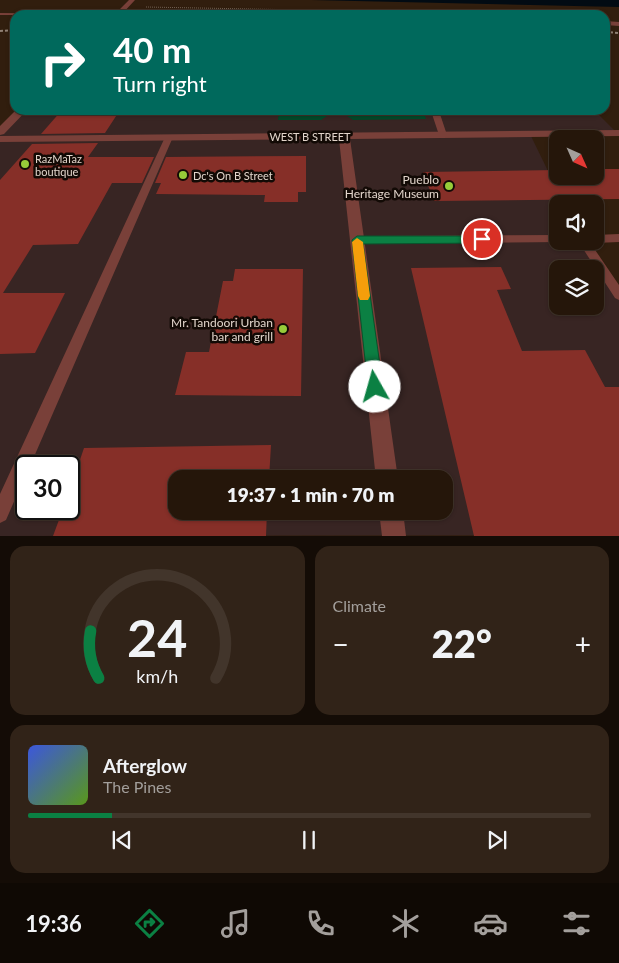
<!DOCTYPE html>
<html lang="en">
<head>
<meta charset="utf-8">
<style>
  :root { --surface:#25160a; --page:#312318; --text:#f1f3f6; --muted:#a39f9c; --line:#42352b; --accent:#0b8043 }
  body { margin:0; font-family:Lato,sans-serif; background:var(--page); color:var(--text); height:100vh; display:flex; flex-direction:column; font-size:19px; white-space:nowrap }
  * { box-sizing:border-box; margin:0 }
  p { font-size:16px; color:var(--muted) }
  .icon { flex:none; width:28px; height:28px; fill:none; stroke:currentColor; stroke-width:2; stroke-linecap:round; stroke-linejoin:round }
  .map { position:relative; height:536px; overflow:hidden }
  .drawer { display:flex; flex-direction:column; gap:10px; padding:10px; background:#140c06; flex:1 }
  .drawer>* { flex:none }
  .guide { position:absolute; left:10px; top:10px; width:600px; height:105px; border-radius:15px; box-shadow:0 1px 4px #0004,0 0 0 1px var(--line); background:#00695c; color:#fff; overflow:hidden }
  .needle { width:32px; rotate:135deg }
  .controls { position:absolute; left:549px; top:130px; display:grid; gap:10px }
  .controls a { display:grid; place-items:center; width:55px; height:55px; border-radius:10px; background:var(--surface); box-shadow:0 1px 4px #0004,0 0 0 1px var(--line); font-size:25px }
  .speed { position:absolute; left:15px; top:455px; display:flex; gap:10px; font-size:25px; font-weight:700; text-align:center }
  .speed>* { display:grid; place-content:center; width:65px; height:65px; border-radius:50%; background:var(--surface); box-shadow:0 1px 4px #0004,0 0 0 1px var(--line); line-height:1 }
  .speed .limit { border:2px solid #111; border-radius:8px; background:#fff; color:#111 }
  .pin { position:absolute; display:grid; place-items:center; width:42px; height:42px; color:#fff; margin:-21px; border:2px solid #fff; border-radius:50%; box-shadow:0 1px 5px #0007 }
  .me { position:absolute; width:55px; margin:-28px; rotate:353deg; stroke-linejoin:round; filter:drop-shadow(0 0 4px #0008) }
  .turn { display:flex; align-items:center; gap:18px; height:105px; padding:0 20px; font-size:22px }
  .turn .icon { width:65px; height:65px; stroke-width:2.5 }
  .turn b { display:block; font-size:35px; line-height:42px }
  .big { font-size:38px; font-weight:800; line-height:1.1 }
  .drawer .card { flex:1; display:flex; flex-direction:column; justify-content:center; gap:8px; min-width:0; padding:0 18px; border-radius:15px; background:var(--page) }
  .drawer .dial { align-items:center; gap:0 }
  .dial svg { height:130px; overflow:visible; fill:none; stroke:var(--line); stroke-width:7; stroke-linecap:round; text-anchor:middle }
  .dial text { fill:var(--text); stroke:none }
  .song { display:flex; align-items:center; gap:15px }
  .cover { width:60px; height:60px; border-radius:8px; background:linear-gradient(135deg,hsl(230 70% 55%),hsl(90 70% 35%)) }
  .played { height:5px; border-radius:2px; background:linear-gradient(90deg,var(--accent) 15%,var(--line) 15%) }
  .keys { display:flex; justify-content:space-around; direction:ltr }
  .heat { display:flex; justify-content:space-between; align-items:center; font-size:28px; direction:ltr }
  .drawer .tiles { flex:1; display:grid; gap:10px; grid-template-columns:1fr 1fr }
  .card:last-child { grid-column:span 2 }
  .trip { position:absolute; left:168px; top:470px; width:285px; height:50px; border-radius:15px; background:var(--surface); box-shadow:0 1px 4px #0004,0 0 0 1px var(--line); font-weight:800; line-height:50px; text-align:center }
  .menu { display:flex; height:80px; justify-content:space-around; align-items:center; background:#0f0904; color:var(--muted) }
  .menu .icon { width:35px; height:35px }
  .menu .on { color:var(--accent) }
  .menu b { font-size:22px; color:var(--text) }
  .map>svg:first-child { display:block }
  .commercial { fill:#382523; fill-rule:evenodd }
  .green { fill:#034929 }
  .water { fill:#020b13 }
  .building { fill:#862f28 }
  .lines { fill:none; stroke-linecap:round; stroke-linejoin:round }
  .path { stroke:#746355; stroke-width:1; stroke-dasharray:1 1; stroke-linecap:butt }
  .service { fill:#794039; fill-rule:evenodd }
  .minor { fill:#794039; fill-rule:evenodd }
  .tertiary { fill:#794039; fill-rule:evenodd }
  .rail { stroke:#908074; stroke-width:2; stroke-dasharray:3 2; stroke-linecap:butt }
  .route { fill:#0b8043; stroke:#07532c }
  .slow { fill:#f59e0b }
  .poi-dot { fill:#97cc39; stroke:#120a05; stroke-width:2 }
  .labels { text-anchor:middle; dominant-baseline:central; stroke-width:5; stroke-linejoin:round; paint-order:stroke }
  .far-street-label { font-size:11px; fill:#e2d5cb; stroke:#120a05 }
  .far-poi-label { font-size:11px; fill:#e2d5cb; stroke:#120a05; text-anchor:start }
  .poi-label { font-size:12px; fill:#e2d5cb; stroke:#120a05; text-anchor:end }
</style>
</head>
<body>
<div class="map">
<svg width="619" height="536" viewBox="0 0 619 536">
  <rect width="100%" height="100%" fill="#311e0e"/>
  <path class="commercial" d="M22,110H594L617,133L530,134L564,204H558V241H583L619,295V535L0,536V132ZM558,269H595V306H558ZM26,466H69V509H26ZM176,479H444V511H176Z"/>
  <path class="green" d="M279,110H326L327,116L321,120H278Z
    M346,110H423L426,119L353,120L347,116Z"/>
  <path class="water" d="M311,0H619V7Z"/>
  <path class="building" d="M62,110H120L105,133L41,134Z
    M98,143L88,157H154L142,183H112L78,244L33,245L3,293H65L35,353L0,354V180L32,144Z
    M306,156V192H298V202H264L265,195L156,194L161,183H155L166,157Z
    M595,169H619V199L434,201L423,172L558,170V176H595Z
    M501,267L511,289L497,290L522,351L585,350L605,387H619V536H474L411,268Z
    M235,269H303L301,396L175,395L186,352H209L223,281H233Z
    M271,445L269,479H176V511H267L266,536H53L63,509H69V492L84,448Z"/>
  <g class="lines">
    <path class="path" d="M146,7L566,15"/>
    <path class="service" d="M0,13L101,14L103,15H0Z
      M605,21L619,22V26L605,25Z
      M434,110H442L440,114L447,135L446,137L439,135L432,114Z
      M166,135L173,137L30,466H26V474L6,520L0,523V494Z
      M619,234V242L595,243L591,241H595V235Z
      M558,235V241L562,242L357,244L352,240L357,236Z
      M578,241H589L619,285V300L615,298Z"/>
    <path class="minor" d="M619,130V136L350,139L398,479H376L339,139L0,142V136Z
      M379,511H403L406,536H382Z"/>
    <path class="tertiary" d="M129,0H135L121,15H114Z
      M16,110H27L4,134L0,135V126Z"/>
    <path class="rail" d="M0,31L15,30
      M605,32L619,33"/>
  </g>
  <path class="route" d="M357,236H482L488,239L482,243L363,244L383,387L380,392L375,394L370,392L368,387L352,240Z"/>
  <path class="slow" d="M357,238L363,242L370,296L368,300H360L358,296L352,242Z"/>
  <g class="poi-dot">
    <circle cx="25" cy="164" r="5"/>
    <circle cx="183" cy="175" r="5"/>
    <circle cx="449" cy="186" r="5"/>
    <circle cx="283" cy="329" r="5"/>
  </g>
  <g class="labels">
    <g class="far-street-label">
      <text x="310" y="136">WEST B STREET</text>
    </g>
    <g class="far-poi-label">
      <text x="35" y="158">RazMaTaz<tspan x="35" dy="13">boutique</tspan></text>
      <text x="193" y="175">Dc's On B Street</text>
    </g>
    <g class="poi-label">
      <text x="439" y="179">Pueblo<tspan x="439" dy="14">Heritage Museum</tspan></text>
      <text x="273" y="322">Mr. Tandoori Urban<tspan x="273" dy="14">bar and grill</tspan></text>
    </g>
  </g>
</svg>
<div class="controls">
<a><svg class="needle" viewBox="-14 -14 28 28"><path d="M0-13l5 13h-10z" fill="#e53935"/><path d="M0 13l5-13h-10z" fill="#a39f9c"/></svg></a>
<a><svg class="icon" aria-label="sound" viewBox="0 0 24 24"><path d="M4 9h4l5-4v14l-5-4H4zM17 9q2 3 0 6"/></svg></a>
<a><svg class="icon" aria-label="layers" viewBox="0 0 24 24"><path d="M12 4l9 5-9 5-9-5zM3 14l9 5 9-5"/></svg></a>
</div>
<div class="speed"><div class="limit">30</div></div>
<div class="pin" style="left:482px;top:239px;background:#d93025"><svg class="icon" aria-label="arrive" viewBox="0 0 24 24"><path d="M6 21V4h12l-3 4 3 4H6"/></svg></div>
<svg class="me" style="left:375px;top:387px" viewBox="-20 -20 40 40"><circle r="19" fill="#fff"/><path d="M0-13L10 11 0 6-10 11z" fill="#0b8043"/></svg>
<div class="trip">19:37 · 1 min · 70 m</div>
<div class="guide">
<div class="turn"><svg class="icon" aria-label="right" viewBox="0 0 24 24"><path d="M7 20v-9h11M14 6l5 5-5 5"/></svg><div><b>40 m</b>Turn right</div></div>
</div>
</div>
<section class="drawer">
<div class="tiles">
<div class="card dial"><svg viewBox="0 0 100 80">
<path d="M14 69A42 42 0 1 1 86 69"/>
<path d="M14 69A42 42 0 0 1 9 40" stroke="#0b8043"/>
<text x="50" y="56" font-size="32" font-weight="700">24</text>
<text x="50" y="72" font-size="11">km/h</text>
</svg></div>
<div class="card"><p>Climate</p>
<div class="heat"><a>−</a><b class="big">22°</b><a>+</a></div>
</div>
<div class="card">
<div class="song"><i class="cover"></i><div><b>Afterglow</b><p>The Pines</p></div></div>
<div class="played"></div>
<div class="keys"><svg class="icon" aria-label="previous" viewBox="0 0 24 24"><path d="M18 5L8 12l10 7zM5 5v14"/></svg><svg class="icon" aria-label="pause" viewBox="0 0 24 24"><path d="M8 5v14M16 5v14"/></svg><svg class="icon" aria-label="next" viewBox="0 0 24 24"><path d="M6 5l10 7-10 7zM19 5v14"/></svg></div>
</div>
</div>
</section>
<nav class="menu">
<b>19:36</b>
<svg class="icon on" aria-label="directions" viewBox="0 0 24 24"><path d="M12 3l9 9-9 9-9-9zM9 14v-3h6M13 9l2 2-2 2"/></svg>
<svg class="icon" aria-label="music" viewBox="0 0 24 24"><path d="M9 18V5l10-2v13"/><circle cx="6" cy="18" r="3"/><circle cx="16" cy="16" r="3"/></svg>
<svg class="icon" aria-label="phone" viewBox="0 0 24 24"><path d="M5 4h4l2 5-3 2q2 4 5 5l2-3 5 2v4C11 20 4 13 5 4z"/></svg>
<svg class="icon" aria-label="climate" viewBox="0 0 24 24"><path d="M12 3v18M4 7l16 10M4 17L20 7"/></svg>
<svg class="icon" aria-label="car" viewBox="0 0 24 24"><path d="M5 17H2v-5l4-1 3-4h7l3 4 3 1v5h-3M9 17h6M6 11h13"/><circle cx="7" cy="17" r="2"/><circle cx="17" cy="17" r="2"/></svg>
<svg class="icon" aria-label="filters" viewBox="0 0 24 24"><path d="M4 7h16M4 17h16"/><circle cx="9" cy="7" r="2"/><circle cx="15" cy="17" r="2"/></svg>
</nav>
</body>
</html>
